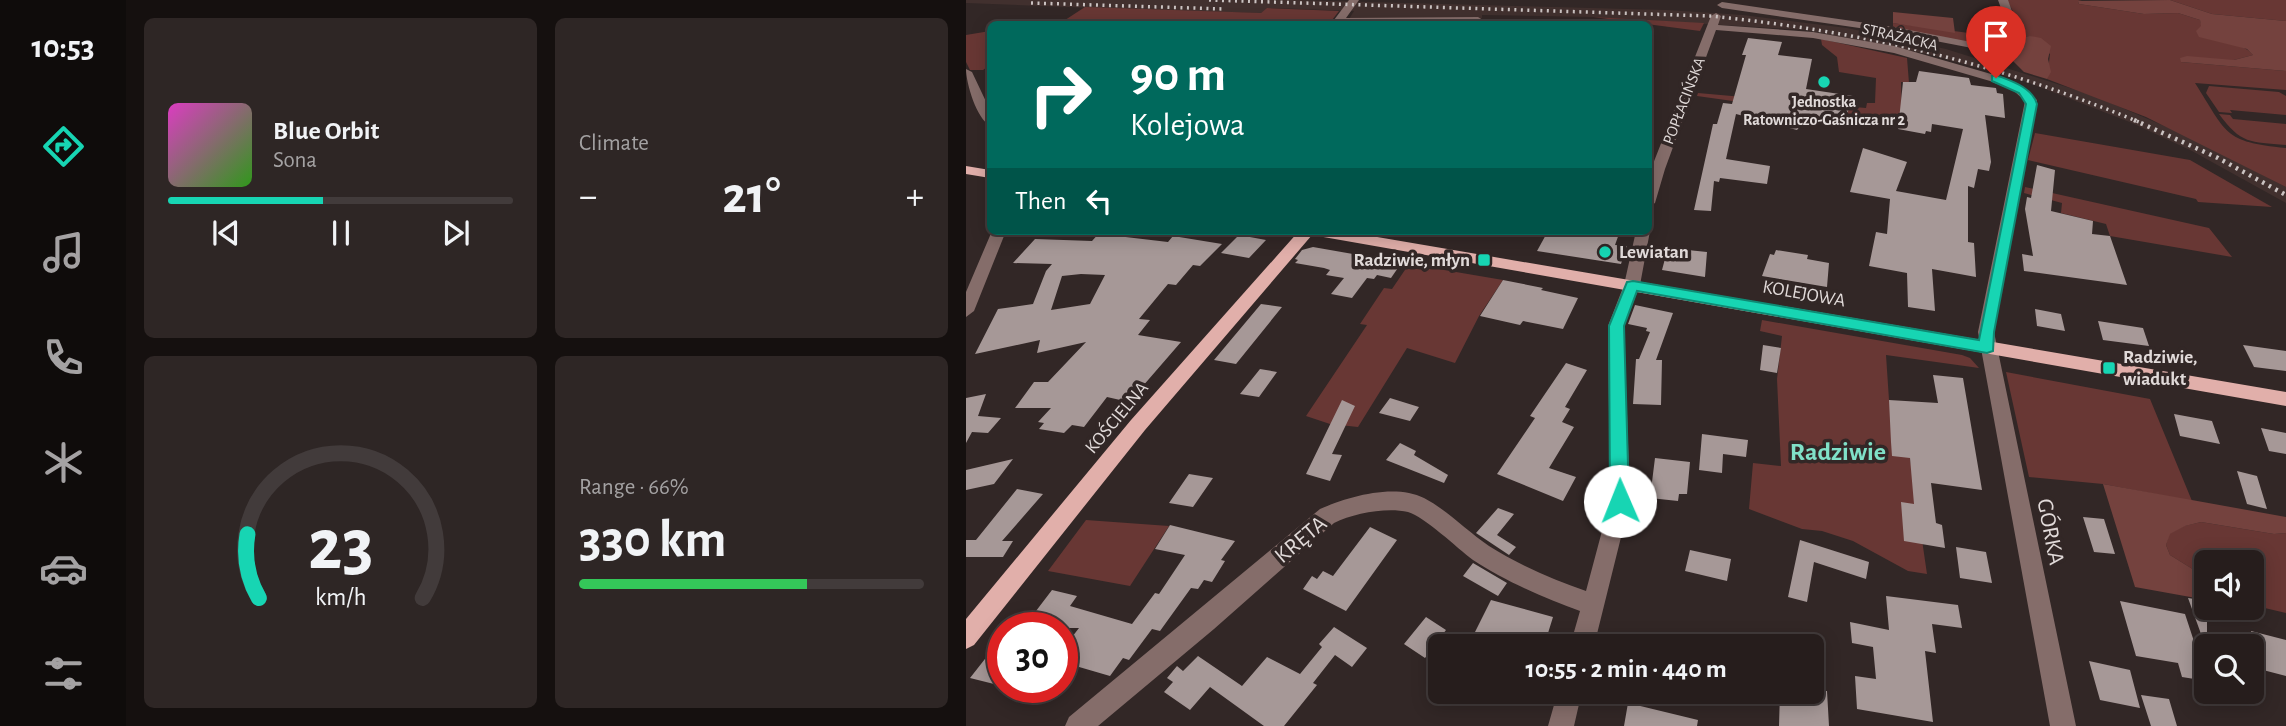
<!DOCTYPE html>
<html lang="en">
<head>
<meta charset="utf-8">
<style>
  :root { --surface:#261d1c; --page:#2e2625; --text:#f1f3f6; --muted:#a4a2a3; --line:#423b3b; --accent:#17d5b3 }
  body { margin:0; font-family:"Alegreya Sans",sans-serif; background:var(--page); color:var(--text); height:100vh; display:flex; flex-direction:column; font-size:26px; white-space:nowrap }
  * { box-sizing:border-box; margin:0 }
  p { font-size:23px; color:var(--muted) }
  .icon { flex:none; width:38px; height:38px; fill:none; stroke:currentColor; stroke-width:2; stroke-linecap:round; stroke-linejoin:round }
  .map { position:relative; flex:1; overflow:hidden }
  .panel { display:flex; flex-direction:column; gap:18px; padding:18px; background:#15100f; width:840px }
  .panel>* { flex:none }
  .top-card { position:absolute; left:21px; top:21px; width:665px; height:214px; border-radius:10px; box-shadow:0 4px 18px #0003,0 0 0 2px var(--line); background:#00695c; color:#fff; overflow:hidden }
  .buttons { position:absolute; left:1228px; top:550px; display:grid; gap:14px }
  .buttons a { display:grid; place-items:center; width:70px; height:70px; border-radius:10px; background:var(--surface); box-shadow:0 4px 18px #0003,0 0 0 2px var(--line); font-size:35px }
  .speed { position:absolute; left:21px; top:612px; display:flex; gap:14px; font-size:35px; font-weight:700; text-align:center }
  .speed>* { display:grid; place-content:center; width:91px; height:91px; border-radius:50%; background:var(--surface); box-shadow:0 4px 18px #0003,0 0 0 2px var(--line); line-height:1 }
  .speed .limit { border:10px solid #d22; background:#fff; color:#111 }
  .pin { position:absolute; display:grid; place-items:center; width:60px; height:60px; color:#fff; margin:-72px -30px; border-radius:50% 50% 50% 0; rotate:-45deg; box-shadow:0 0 7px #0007 }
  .pin .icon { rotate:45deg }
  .me { position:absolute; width:77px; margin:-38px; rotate:359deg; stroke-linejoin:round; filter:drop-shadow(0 0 5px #0008) }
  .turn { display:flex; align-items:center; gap:24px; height:147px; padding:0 28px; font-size:32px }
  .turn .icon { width:91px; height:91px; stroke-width:2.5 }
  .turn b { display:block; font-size:49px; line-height:60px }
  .then { display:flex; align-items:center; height:66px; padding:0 28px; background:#0003; gap:14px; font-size:26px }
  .big { font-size:52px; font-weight:700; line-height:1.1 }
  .panel .widget { flex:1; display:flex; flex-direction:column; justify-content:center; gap:10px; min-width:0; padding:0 24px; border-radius:10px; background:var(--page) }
  .panel .dial { align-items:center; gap:0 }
  .dial svg { height:182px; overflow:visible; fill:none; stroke:var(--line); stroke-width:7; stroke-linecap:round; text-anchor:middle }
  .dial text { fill:var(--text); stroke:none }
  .song { display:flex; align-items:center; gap:21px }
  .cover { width:84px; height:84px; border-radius:10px; background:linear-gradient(135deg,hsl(310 70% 55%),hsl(110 70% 35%)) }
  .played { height:7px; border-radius:4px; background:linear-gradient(90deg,var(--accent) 45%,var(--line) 45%) }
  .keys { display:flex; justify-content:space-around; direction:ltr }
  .heat { display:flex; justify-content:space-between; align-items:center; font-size:38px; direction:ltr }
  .charge { height:10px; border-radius:5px; background:linear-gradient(90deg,#34c759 66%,var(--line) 0) }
  .panel .tiles { flex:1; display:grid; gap:18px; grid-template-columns:repeat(2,1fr) }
  .trip { position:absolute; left:462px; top:634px; width:396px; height:70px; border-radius:10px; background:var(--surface); box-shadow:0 4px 18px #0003,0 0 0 2px var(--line); font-weight:700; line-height:70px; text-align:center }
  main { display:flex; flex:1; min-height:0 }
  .tabs { display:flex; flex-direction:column; width:126px; justify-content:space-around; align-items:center; background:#0f0c0b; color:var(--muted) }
  .tabs .icon { width:49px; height:49px }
  .tabs .active { color:var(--accent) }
  .tabs b { font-size:32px; color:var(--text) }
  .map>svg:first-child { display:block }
  .built { fill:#41302e }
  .green { fill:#683734 }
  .forest { fill:#74423e }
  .building { fill:#a69897; fill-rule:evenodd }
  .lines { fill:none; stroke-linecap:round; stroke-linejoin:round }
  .minor { fill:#856d6a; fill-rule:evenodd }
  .major { fill:#e1afaa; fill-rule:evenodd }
  .rail-far1 { stroke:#cbc3c2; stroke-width:3.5; stroke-dasharray:2 4.5; stroke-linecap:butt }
  .rail { stroke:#cbc3c2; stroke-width:4.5; stroke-dasharray:2.5 5; stroke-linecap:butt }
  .route { fill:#17d5b3; stroke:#0f8a74; stroke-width:2 }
  .poi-dot { fill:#17d5b3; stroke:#322726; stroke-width:2.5 }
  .labels { text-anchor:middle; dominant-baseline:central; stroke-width:7; stroke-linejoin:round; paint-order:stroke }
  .far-street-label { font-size:16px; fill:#e1dad9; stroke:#322726 }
  .far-poi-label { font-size:16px; font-weight:bold; fill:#e1dad9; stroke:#322726 }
  .poi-label { font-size:19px; font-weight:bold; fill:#e1dad9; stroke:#322726; text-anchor:start }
  .street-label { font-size:19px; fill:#e1dad9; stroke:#322726 }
  .near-street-label { font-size:23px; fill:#e1dad9; stroke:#322726 }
  .district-label { font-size:26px; font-weight:bold; fill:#80e1c8; stroke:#322726 }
</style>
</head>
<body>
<main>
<nav class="tabs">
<b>10:53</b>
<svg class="icon active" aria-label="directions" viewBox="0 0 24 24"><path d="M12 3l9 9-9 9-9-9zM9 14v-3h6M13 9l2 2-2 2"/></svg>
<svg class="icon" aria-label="music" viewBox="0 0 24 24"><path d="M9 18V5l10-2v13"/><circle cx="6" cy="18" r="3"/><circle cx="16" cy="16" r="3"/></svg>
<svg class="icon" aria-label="phone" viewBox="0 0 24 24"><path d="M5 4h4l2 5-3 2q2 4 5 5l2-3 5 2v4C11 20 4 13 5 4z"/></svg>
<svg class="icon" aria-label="climate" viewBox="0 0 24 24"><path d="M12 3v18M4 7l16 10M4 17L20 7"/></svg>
<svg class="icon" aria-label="car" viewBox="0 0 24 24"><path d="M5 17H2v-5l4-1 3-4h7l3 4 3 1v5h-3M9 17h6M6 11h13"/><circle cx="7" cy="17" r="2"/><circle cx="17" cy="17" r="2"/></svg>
<svg class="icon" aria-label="filters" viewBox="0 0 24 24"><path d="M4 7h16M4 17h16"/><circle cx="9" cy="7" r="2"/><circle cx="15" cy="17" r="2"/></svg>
</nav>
<section class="panel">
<div class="tiles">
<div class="widget">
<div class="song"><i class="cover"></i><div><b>Blue Orbit</b><p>Sona</p></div></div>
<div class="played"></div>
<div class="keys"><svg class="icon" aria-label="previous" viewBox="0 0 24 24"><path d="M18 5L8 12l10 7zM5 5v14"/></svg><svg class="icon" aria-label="pause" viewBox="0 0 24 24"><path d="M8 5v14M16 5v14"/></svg><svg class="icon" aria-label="next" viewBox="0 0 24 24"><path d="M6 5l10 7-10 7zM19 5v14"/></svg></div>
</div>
<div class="widget"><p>Climate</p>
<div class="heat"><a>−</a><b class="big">21°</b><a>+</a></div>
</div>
<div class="widget dial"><svg viewBox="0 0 100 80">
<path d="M14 69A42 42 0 1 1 86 69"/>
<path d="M14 69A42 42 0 0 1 9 41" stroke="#17d5b3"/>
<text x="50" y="56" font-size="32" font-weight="700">23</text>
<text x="50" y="72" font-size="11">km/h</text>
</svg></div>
<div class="widget"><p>Range · 66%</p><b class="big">330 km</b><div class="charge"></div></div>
</div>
</section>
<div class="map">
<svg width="1320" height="726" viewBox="0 0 1320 726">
  <rect width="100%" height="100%" fill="#322726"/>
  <path class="built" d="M0,0H328L701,10L777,15L881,28L980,49L1126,95L1224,137L1316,185L1320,187V203L1226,151L1166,123L1061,82L966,55L840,30L627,17L516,15V18L383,19L388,11L302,8L295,13L207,11L0,3Z"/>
  <path class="green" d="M1041,0H1116L1112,1L1113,4L1178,14L1212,13L1234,20C1240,50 1275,38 1287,55L1268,60L1215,62L1320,71V90L1229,83C1261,133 1257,142 1320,148V187L1180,117L1081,79L1084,54L1064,36L1055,37L1054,25Z
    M1204,0H1320V21L1246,14Z
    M119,7L295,13L301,8L373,11L363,24H93Z
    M627,17L738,23L734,31Z
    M927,23L1041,38V34L1046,35L1043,46L1033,49L927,28Z
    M24,31V65L17,70H4L0,62V35Z
    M855,39L941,58L943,83L935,82L936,122L857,114L845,125L788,104L731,96L732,93L900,108L901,103H909L910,78L873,72L871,57L856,45Z
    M1243,86L1313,92L1320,96V115L1264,110L1266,113L1253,112L1240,93Z
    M1253,114L1264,115L1267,119L1320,124V145C1284,142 1275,144 1253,114Z
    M1069,133L1224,160L1306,207L1232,202L1230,199L1062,160Z
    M1059,187L1243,228L1266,257L1144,236L1140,224L1095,213L1096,203L1058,193Z
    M443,264L537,280L513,316L489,363L441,348L392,427L364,424L340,416L401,325L394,324L418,288L426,289Z
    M796,320L996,355L1004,358L1013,368L920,355L923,400L944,458L961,574L942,571L887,541L856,531L836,529L783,509L787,463L815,466L811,379L816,336L794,331Z
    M1040,372L1184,399L1226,501L1137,484L1063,477Z
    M120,520L203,526L164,586L82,571Z
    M1235,522L1308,534L1320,533V613L1286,605V562H1241V578L1204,555L1200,545L1203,534L1218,526Z"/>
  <path class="forest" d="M1204,0L1246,14L1320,21V71L1215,62L1214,58L1221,56L1268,60L1287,55L1281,49L1233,37L1230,31L1235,26L1234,20L1212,13L1178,14L1113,4L1112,1Z
    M927,12L987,18L989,33L927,23Z
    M1064,36L1075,38L1085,46L1082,59L1085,72L1081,79L1058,72L1043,57L1055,37Z
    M1137,484L1320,517V533L1308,534L1235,522L1219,526L1204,534L1200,545L1204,555L1241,578V600L1169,587Z"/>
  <path class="building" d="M782,38L816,42L812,55L846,59L840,89L887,96L877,127L839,120L831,130L770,114L760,159L804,166L801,184L754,178L753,182L748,181L745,211L728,210L747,124H751L757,103L766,104L780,55H776Z
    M953,71L1003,78L1005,85L1030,88L1031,93L1037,94L1039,118L1019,115L1025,162L1023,171L1012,169L1008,188L1002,186V242L1008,243L1010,277L966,269L969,311L942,307L941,273L903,266L910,232L921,234L924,199L884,192L897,148L941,162L930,191L980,200L997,129L966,124L965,132L960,131L959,134L932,129L937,82H950Z
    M1071,165L1089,170L1085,211L1127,221L1126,234L1144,236L1161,285L1058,271L1056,254L1067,256L1059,209L1061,197L1065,198Z
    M135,231H156L151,236L202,242L207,236L256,244L234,266L227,265L210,285L202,284L173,319L184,320L172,335L215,342L163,402L141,397L118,427L106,425L98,433L73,429L78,423L72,422L85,408H49L68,382H82L120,342L71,353L74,340L9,354L32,309L67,304L80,271L86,264L47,263L69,239L126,241ZM115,274L139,275L124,304L85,310L96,276Z
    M582,231H654L649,245L661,246L655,264L571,251Z
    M273,235L300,240L283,258L255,253Z
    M347,247L404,257L436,262L425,278L411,275L408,279L401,278L386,298L365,294L378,278L360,275L364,270L358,268L329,263L332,260L329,259L336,250Z
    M712,249L741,252L739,277L696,270L700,255L711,256Z
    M810,250L842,255L841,259L863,263L861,287L796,276L804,254L808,255Z
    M537,280L577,288L575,290L612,298L597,329L557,321L554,325L514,316Z
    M295,304L316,307L270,364L248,360Z
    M669,305L707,313L690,360H696L695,405L667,404L670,359H673L684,332L680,331L681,328L662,324Z
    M1069,309L1095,314L1099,331L1071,326Z
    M1132,321L1177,328L1183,346L1137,340Z
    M797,345L815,348L811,373L794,370Z
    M1277,345L1320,351V371L1288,367Z
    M600,363L621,370L599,407L604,409L596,422L608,427L583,468L610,477L597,501L531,474L569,418L564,416Z
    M294,369L311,372L293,397L274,394Z
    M967,375L997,378L1016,490L965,483L970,523L976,525L979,548L938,541L935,502L948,504L944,458L926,456L925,442L923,400L972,403Z
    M20,394L12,416L35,418L22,433L6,432L0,443V398Z
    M424,398L453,407L444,421L413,413Z
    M376,400L389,406L366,454L376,455L364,481L340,474Z
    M1208,414L1246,421L1254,444L1214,436Z
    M1295,428L1320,433V454L1303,451Z
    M736,434L782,440L780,457L757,454L756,473L733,470Z
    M434,443L450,451L448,455L482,475L478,483L420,460Z
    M689,458L724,462L721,494H713L712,501L684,498Z
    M47,459L28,484L0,490V470Z
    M1271,471L1291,476L1301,509L1281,504Z
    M223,474L247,478L227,507L203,503Z
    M51,489L77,494L36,541H47L37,557H0V540H10Z
    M532,508L548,514L531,535L550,547L543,555L510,533Z
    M1117,517L1138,519L1149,554L1128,552Z
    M204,525L269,541L255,560L259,561L246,582L238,580L232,589L225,588L194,631L186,629L163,660L157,658L144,676L96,662V650L113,628H57L86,590L111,596L104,606L166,624L189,593L193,594L219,555L189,549Z
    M404,527L431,540L380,611L337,589L346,576L351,579L357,571L367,576Z
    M834,540L903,562L900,579L848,562L841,602L822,597Z
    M990,547L1020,552L1026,583L994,578Z
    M724,550L765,559L761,581L719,571Z
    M507,563L541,583L532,596L497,576Z
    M920,596L992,605L996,628L966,624L970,653L959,651L967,722L891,709L889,676L910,679L907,647L886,643L884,622L923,630Z
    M1222,598L1241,601V645H1239Z
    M525,600L587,617L578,646H547L509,632Z
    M1154,601L1219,614L1241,681L1216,677L1212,663L1170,656Z
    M460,617L480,630L459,658L438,644Z
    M368,627L401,648L386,667L369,655L347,683L351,685L318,726H298L244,687L224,710L198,692L207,682L201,678L211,666L217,671L232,656L276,686L301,657L334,674L356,647L353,644Z
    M1285,631L1320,640V676L1297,670Z
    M37,636V678L32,685L4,678Z
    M1123,661L1164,670L1174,708L1134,700Z
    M814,691H861L863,726H813Z
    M1175,695L1203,699L1211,726H1185Z
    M662,703L732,720L731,726H658Z"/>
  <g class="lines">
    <path class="minor" d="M383,0H393L380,18L512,17L517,20L512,23L365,24Z
      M1032,0H1042L1055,36L1048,50L1037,54L928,33L756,8L751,5L756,2L928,27L1036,48L1044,42L1045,36Z
      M750,13L755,16L752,25L847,32L928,46L1032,76L1056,87L1071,100L1028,332L1110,726H1084L1012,332L1059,101L1048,91L1024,81L928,53L847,38L750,30L699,169L689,203L682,207V178L685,169L745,16Z
      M0,69L6,72L24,110V125C11,120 0,83 0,69Z
      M682,228L684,231L674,285L658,326L664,501L628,646H604L614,611C580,599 537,580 507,560C491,548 459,517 442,512C421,507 388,513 368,523L248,629L132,726H99L103,717L354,509C381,497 428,483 458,498C481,510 501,531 523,546C551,564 588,580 620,591L644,501L642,326L658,285L670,231H682Z
      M26,231H40L8,311L0,317V292Z
      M592,691H616L608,726H582Z"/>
    <path class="major" d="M0,166L24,170V178L0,174Z
      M333,231H376L1320,392V406L346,235L179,430L8,645L0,649V619L165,420Z"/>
    <path class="rail-far1" d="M243,0L744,16C900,32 1027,62 1173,122
      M65,3L258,9"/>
    <path class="rail" d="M1168,120L1252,158L1320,195"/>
  </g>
  <path class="route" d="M1030,75C1045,81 1066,87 1071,104L1028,332L1027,351L1021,353L671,291L658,326L663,501L660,507L654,509L647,507L644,501L643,326L661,282L667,281L1013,340L1060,104L1053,93L1026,81V76Z"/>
  <g class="poi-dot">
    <circle cx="858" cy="82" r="7"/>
    <circle cx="639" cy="252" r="7"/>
    <rect x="511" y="253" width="14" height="14" rx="3.5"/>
    <rect x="1136" y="361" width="14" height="14" rx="3.5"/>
  </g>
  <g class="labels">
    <g class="far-street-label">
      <text transform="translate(934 37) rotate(13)">STRAŻACKA</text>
      <text transform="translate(718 101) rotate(-69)">POPŁACIŃSKA</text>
    </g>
    <g class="far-poi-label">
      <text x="858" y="102">Jednostka<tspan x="858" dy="18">Ratowniczo-Gaśnicza nr 2</tspan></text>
    </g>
    <g class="poi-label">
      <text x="653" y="252">Lewiatan</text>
      <text x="504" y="260" text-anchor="end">Radziwie, młyn</text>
      <text x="1157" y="357">Radziwie,<tspan x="1157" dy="22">wiadukt</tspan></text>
    </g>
    <g class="street-label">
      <text transform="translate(838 294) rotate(10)">KOLEJOWA</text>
      <text transform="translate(151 418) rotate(-50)">KOŚCIELNA</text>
    </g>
    <g class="near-street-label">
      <text transform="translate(1084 532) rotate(79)">GÓRKA</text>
      <text transform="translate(335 540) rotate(-40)">KRĘTA</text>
    </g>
    <g class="district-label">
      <text x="872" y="452">Radziwie</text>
    </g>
  </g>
</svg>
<div class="buttons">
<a><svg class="icon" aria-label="sound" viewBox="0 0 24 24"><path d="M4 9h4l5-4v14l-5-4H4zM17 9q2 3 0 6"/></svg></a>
<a><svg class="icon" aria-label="search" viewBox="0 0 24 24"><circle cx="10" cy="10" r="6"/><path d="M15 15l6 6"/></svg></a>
</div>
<div class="speed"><div class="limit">30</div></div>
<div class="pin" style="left:1030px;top:78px;background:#d93025"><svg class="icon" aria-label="arrive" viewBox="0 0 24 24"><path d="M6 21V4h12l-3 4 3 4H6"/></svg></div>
<svg class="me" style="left:654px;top:501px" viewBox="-20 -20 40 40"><circle r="19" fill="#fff"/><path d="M0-13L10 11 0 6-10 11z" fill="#17d5b3"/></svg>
<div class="trip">10:55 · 2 min · 440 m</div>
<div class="top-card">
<div class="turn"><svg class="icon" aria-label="right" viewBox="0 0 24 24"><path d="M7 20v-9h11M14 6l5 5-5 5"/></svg><div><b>90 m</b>Kolejowa</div></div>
<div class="then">Then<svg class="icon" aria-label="left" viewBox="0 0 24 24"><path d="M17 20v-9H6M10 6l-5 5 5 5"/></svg></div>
</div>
</div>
</main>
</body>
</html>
